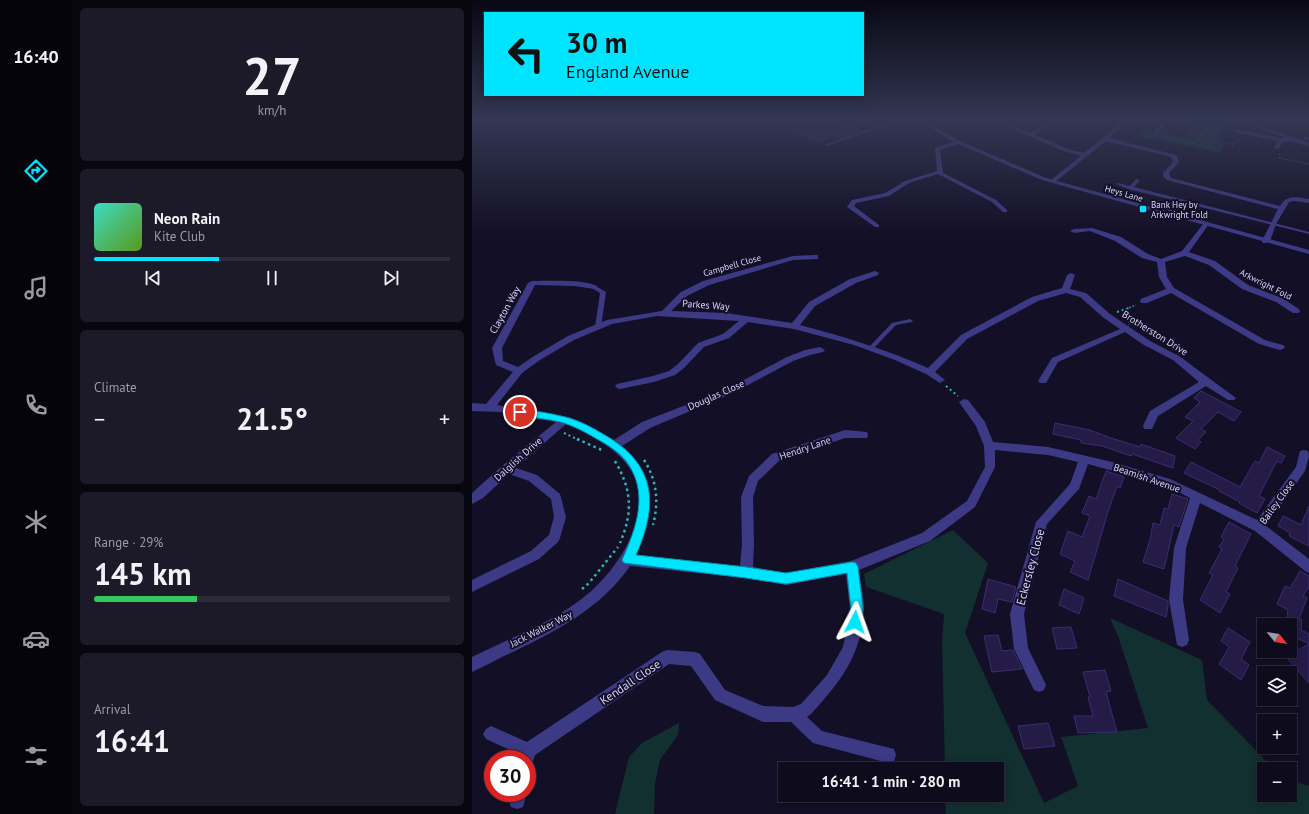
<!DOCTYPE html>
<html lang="en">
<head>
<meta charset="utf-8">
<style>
  :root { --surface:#0e0b1c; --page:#1c1929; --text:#f1f3f6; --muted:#9b9ba3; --line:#2e2b3b; --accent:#00e5ff }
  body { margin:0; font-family:"PT Sans",sans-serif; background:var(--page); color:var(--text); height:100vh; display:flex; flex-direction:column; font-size:15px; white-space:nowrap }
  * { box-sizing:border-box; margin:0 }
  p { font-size:13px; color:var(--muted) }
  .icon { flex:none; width:22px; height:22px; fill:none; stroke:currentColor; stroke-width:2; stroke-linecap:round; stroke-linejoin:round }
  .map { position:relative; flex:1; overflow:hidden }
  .drawer { display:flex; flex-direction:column; gap:8px; padding:8px; background:#08060f; width:400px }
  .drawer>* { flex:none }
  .top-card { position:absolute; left:12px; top:12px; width:380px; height:84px; border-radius:0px; box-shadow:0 2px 10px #0003,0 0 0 1px var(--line); background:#00e5ff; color:#111; overflow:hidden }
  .needle { width:26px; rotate:120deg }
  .fabs { position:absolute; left:785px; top:618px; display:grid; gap:8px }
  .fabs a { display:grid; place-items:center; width:40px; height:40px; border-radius:0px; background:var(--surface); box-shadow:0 2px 10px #0003,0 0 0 1px var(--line); font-size:20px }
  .speed { position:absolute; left:12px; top:750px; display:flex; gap:8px; font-size:20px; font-weight:700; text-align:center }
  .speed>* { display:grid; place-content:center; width:52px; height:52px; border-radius:50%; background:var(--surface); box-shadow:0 2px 10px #0003,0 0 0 1px var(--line); line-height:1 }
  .speed .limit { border:6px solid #d22; background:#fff; color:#111 }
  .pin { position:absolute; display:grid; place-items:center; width:34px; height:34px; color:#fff; margin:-17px; border:2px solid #fff; border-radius:50%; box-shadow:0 1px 4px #0007 }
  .me { position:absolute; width:44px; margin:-22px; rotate:4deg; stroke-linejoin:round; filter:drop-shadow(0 0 3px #0008) }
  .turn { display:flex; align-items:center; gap:14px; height:84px; padding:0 16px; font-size:18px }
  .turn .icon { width:52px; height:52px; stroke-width:2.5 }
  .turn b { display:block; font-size:28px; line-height:34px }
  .big { font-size:30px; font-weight:700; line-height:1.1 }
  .drawer .card { flex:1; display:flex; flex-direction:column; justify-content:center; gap:6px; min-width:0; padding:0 14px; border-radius:6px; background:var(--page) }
  .drawer .dial { align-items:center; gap:0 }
  .dial b { font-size:52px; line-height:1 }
  .song { display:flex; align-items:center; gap:12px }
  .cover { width:48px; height:48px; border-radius:6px; background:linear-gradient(135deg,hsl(170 70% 55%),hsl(90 70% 35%)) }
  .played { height:4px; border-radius:2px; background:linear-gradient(90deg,var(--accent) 35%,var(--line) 35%) }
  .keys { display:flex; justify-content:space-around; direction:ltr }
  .heat { display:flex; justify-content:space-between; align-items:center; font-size:22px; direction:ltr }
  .charge { height:6px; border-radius:3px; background:linear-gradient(90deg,#34c759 29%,var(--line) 0) }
  .trip { position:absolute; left:306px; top:762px; width:226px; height:40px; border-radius:0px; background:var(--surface); box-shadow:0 2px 10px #0003,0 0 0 1px var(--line); font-weight:700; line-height:40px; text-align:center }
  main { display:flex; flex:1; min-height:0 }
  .menu { display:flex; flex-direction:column; width:72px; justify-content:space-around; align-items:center; background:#06040b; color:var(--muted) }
  .menu .icon { width:28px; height:28px }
  .menu .active { color:var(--accent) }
  .menu b { font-size:18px; color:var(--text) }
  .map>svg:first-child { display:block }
  .green { fill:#12302f }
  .building { fill:#241b47; stroke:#3b2d73 }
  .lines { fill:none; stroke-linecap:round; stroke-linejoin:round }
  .path-far3 { stroke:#2fb8b0; stroke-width:1; stroke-dasharray:1 2; stroke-linecap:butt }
  .path-far2 { stroke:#2fb8b0; stroke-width:1.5; stroke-dasharray:1.5 2; stroke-linecap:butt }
  .path-far1 { stroke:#2fb8b0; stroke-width:2; stroke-dasharray:2 3; stroke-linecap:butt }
  .path { stroke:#2fb8b0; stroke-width:2.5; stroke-dasharray:2.5 3.5; stroke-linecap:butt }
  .service { fill:#3d3a85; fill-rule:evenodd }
  .minor { fill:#3d3a85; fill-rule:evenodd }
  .tertiary { fill:#3d3a85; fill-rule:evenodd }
  .route { fill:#00e5ff; stroke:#0095a6 }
  .poi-dot { fill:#00e5ff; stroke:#130f26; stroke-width:1.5 }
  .labels { text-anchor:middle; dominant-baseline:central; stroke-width:4; stroke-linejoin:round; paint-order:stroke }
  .far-street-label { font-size:9px; fill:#d9d4ff; stroke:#130f26 }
  .far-poi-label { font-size:9px; fill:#d9d4ff; stroke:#130f26; text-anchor:start }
  .street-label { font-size:10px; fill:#d9d4ff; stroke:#130f26 }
  .near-street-label { font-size:12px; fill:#d9d4ff; stroke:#130f26 }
</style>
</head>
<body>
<main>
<nav class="menu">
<b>16:40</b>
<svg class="icon active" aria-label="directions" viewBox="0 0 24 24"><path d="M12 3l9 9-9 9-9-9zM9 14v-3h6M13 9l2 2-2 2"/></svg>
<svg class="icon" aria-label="music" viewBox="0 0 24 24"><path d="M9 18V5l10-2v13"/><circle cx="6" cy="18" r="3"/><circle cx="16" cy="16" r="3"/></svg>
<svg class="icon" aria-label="phone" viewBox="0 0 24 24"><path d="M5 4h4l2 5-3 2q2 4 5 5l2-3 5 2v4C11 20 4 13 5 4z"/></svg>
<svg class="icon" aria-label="climate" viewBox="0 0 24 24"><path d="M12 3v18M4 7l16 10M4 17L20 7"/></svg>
<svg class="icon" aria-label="car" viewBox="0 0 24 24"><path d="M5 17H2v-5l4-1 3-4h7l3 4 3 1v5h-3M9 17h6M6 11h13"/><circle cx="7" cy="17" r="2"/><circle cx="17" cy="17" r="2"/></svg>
<svg class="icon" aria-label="filters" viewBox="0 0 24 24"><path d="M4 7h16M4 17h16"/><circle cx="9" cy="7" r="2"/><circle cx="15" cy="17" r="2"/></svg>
</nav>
<section class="drawer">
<div class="card dial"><b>27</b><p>km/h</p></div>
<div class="card">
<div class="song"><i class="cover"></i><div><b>Neon Rain</b><p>Kite Club</p></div></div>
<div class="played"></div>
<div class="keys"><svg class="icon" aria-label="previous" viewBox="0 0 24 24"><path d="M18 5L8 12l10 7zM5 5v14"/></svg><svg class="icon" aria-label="pause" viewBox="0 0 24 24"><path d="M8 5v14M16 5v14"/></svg><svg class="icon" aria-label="next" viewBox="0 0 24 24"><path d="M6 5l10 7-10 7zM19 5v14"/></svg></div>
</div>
<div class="card"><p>Climate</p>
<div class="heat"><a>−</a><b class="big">21.5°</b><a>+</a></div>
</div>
<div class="card"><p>Range · 29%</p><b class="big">145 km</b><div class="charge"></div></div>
<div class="card"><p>Arrival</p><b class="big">16:41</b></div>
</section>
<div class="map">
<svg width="837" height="814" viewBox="0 0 837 814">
  <rect width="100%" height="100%" fill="#130f26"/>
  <path class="green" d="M725,121H740L750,129L747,134H744L747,143L752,144L748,153L665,136L673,129L713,137Z
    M481,530L516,563L493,633L572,803L606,786L589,737L676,728L646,636L638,618L730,660L735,700L802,769H792V795H818V780L837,786V814H474L473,795H525V769H473L470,641L472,614L394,587L392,574Z
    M207,723L206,735L188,760L183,783L182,814H143L157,757L170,743Z"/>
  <path class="building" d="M304,121H367L388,131L369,138L364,136L343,142Z
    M729,391L769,412L762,421L746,412L729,429L734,432L726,440L729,442L723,449L704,438L721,421L713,417L728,402L722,398Z
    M583,423L618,430L639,438L668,447L669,444L703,456L701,468L660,454L659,456L630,446L609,443V440L581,434Z
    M795,447L813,456L809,463L805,461L787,496L793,499L785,513L767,503L768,502L747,491L748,490L712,473L719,462L768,487L783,461L787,463Z
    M634,471L652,477L648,488L645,486L635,515L616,580L598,572L603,561L588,554L596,531L610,537L618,516L610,513L617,496L624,499Z
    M700,494L716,499L707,527L702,525L692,569L671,562L678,540L681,523L688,525L692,508L696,509Z
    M837,506V546L817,536L818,533L806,526L811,516L829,525Z
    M757,522L779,534L763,566L766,568L754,592L758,594L748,613L728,600L741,575L737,573L750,549L747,547L752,539L749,537Z
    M828,571L837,576V587L831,596L835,598L827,619L830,620L829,630L837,634V644L818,635V625H814L816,610L805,604L813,586L818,588Z
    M516,579L544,587L540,602L526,599L523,613L510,609Z
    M646,579L696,601V606L694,617L642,596Z
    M592,589L612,598L607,614L587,605Z
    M599,627L605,648L585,649L580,628Z
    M756,628L778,642L769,659L777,665L769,680L747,664L757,647L749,641Z
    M526,635L530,651L541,650L550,669L520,672L512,636Z
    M837,644V683L814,657Z
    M633,670L639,691L634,692L645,732L606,733L602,716H621L616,697H618L611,672Z
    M576,723L583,746L552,749L546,726Z"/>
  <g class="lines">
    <path class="path-far3" d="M741,121L752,129L748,134H746L749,142L761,145L768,139
      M773,121L782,125
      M736,127L746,129
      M692,137L723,144L738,125
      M723,144L746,149
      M808,154L807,158L837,164"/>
    <path class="path-far2" d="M654,309L664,305"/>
    <path class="path-far1" d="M645,312L657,308
      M474,386L486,396
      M92,433L107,440"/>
    <path class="path" d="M105,439L132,451
      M172,460C185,480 187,502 181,525
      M143,461C160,490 161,512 148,543
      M110,589L117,583L146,547"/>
    <path class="service" d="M421,121H428L355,146L352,145Z
      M787,126L822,138L823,139L820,140L786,128L785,127Z
      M833,137L837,138V140L832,139V137Z
      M664,179L668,180L662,187L837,232V234L709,202L698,215H694V213L705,201L656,189L644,184L646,183L658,186Z
      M122,285L134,292L129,327L126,329L123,327L128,293L120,288V286Z
      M438,319L441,321L440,322L424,325L401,349H397L396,348L397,347L420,323Z"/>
    <path class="minor" d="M576,121H582L563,135L596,149L612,153L651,121H657L637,138L704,155L707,162L697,173L699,178L808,206C815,194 825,197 837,199V203L822,201L817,202L804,224L798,241L794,243H791L790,241L806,209L695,180L691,176V173L701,162L699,157L634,141L583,182H579V180L609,156L592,151L535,127L540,126L558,133Z
      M678,121H695L686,135L684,136L681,134L688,124Z
      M764,129L809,138L821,137L837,143V147L820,141L811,142L807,148L805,149L802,147L806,141L762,132V130Z
      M486,140L488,141V143L468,150L471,173L524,200L535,210V212H531L520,202L466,174L437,183L417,196L384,203L382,206L407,225V227H403L375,207L380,200L413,193L433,181L465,171L463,148Z
      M734,222L737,224L717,252L743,261L776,285L810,298L827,309L828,311L827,313H821L804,302L770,289L737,265L713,256L693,262L695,277L702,288L793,340L811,345L813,347L811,349L808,350L787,344L699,293L675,303H669L668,301L669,299L694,289L687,277L685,262L670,258L643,241L618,231L602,233L598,231L602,229L620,228L649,237L676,254L689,259L710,251L732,223Z
      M343,255H346V259L321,260L237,285L215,296L199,311L254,313L320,323L337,302L378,279L403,271L407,273L406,275L384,283L343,306L328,325C372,337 414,349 456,368L489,335L560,297L590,288L595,275L599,273L603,275L598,289L614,293L638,314L678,341L707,356L764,398L762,400H756L734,386L686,416L680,429H672L671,426L678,411L727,382L701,360L672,345L653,332L586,362L574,383H568L566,381L580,358L648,329L632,318L608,297L594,293L566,301L495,339L463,372L473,380L468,383L454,374L423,360L382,345L322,329L276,322L257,338L232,347L212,368L203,375L182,382L148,389L145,388L143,386L145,384L181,376L197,371L206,364L226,343L251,334L267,321L185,316L140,324L102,340L68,360L50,373L25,405L97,417L114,424L142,440L170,422L255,389L315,357L333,350L348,347L353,350L351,352L338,355L321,361L261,393L178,428L150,446C186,474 181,518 164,555L268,566L270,544L269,497L277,476L300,454L373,430L395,432L396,435L395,438H373L308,460L286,481L281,497L282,544L281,567L314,573L379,561L450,533L495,501L513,467L512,446L504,426L487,402L492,399L496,400L513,422L521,442L576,447L640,462L698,479L785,520L824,467L828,451L832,450L836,451L837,456L833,471L794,526L837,559V573L833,571L783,531L728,503L714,548L711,600L717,640L715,645L710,647L705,645L697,600L702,548L718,498L695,486L616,464L607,489L575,524L552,614L556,648L574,685L572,690L567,692L562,690L542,649L538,614L564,522L598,484L606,462L576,455L523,450V467L503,507L458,541L387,570C388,583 392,597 392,610C389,656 369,681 339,714L335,717L350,731L422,749L424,755L422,761L416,763L341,743L319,722H291L243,700L219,666L197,664L63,755L60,765L55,767V759H46L47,754L14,739L11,734L14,729L19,726L55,742L190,652L195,650L223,652L228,654L253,690L291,706L321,707L329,704L355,675L371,647L378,609L374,574L314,585L274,578L158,566C129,608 86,630 41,652C27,658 14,666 0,672V657C39,637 83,622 117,593C148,566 182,514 160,472C148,450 117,433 94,424L44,468L65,475L88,494L94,517L88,538L86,542L67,559L0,592V580L59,551L77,535L82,517L79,499L57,481L37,474L11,498L0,504V493L30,466L84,422L28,412L0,411V403L14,404L41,372L24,365L20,348L56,283L60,281C73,281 117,279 126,287L122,289L103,286L63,285L30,348L31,361L46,367L62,356L96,336L135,320L190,311L209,292L231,281L321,256Z
      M39,793H55L51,807L45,809L39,807L37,801Z"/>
    <path class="tertiary" d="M446,121H452L488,141L574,178L837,250V254L570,180L484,143Z"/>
  </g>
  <linearGradient id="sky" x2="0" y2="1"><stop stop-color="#0a0815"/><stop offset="0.51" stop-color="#333752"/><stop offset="1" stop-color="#333752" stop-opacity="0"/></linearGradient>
  <rect width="837" height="235" fill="url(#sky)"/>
  <path class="route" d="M44,409H48C63,411 78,413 93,417C106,420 119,427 131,434C184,464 187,503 164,555L274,567L314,573L380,562L384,563L386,567L391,609L387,627L383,628L378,627L376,622L379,609L375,573L314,584L274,578L152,563L150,560C164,529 178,492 154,461C147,452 136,445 125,439C115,433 104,427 92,423C77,418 60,419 44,414L43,412Z"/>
  <rect class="poi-dot" x="667" y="205" width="8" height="8" rx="2"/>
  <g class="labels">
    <g class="far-street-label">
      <text transform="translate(652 193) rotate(16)">Heys Lane</text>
      <text transform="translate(260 265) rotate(-16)">Campbell Close</text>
      <text transform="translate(794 284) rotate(27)">Arkwright Fold</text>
    </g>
    <g class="far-poi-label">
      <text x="679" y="204">Bank Hey by<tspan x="679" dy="10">Arkwright Fold</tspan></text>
    </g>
    <g class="street-label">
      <text transform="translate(234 305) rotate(4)">Parkes Way</text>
      <text transform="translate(33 310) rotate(-61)">Clayton Way</text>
      <text transform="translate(683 333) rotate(32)">Brotherston Drive</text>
      <text transform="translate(244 395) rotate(-24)">Douglas Close</text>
      <text transform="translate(333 448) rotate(-19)">Hendry Lane</text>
      <text transform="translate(46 459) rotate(-42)">Dalglish Drive</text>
      <text transform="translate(675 478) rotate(19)">Beamish Avenue</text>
      <text transform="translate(805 502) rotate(-54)">Bailey Close</text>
      <text transform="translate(69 629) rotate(-27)">Jack Walker Way</text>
    </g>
    <g class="near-street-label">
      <text transform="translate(558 567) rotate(-75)">Eckersley Close</text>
      <text transform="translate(158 682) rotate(-34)">Kendall Close</text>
    </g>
  </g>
</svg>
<div class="fabs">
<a><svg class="needle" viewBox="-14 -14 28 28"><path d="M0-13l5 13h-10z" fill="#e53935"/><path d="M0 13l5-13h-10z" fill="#9b9ba3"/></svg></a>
<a><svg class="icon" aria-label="layers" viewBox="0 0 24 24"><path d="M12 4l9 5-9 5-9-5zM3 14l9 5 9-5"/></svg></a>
<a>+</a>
<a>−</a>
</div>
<div class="speed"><div class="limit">30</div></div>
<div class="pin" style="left:48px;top:412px;background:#d93025"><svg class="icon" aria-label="arrive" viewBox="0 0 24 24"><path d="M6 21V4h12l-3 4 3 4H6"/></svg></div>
<svg class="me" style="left:383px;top:622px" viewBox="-20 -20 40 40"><path d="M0-17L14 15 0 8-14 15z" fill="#00e5ff" stroke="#fff" stroke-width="4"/></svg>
<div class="trip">16:41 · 1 min · 280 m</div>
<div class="top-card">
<div class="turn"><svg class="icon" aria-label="left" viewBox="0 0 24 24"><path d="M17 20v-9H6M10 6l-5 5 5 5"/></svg><div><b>30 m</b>England Avenue</div></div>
</div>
</div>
</main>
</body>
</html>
